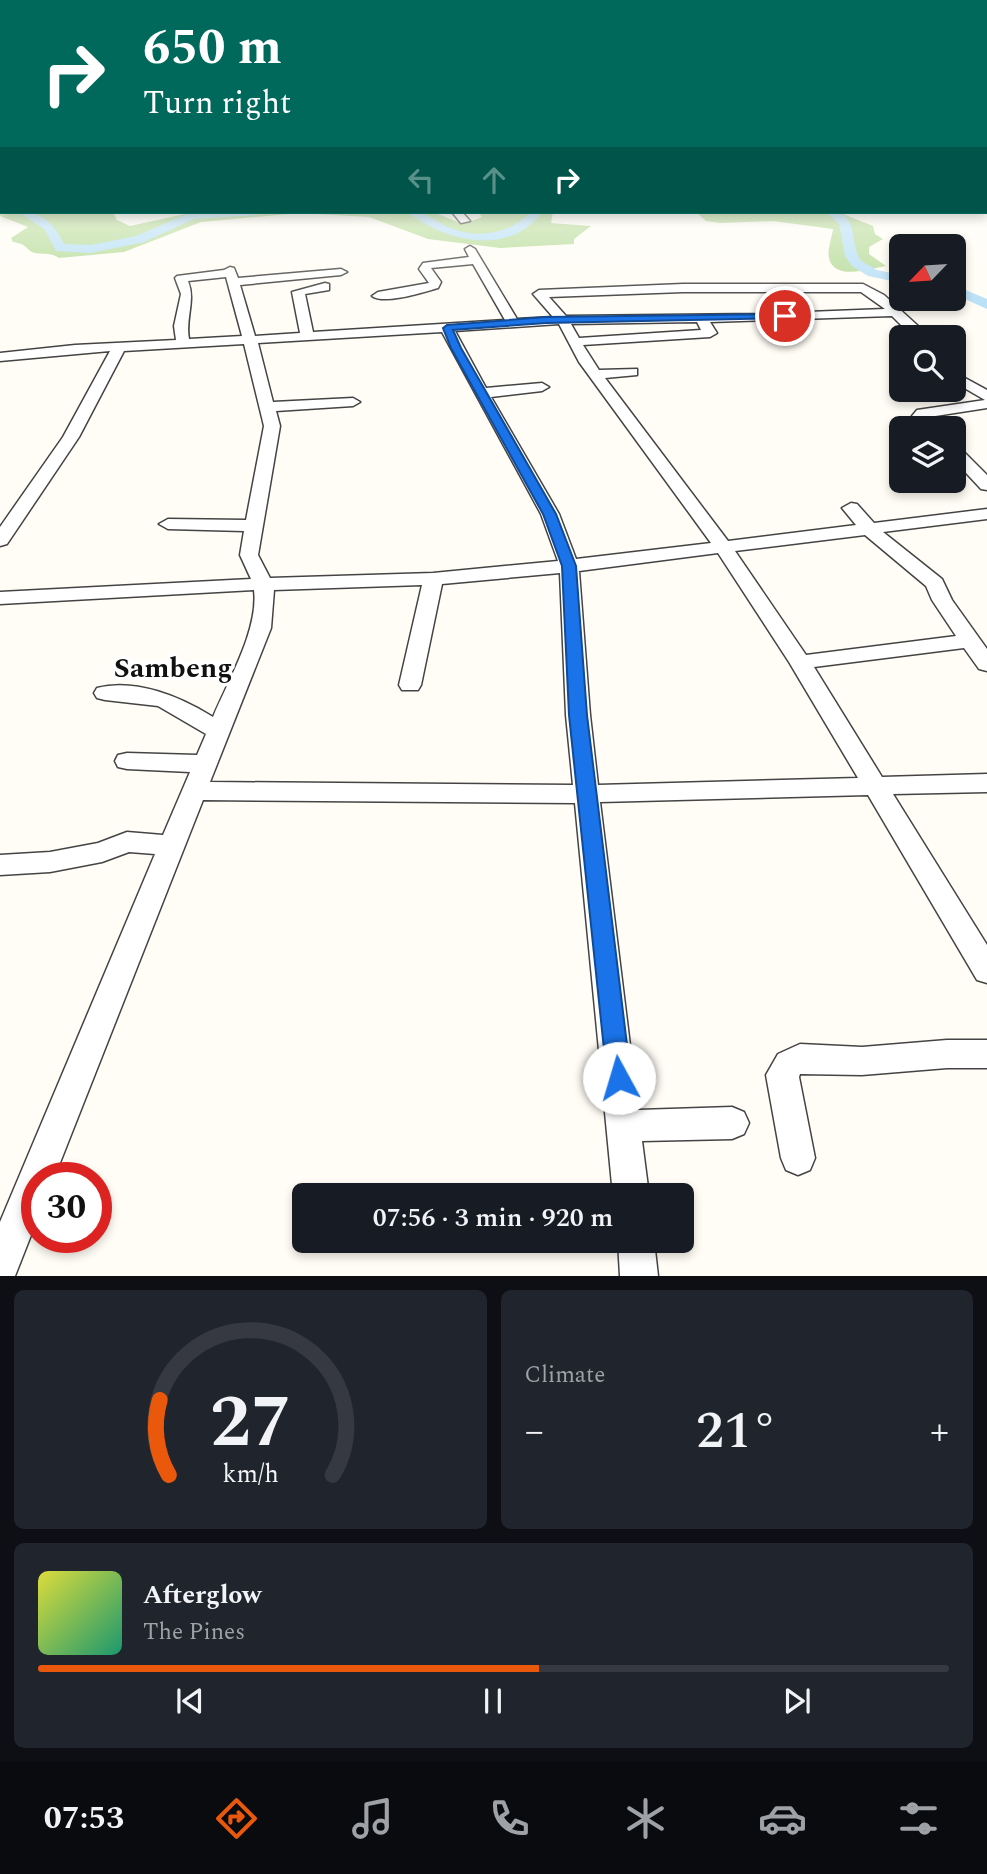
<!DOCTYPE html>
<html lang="en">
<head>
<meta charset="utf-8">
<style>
  :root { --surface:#171b24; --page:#20242c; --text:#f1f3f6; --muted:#9ea1a6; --line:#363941; --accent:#ea580c }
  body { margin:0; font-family:Spectral,serif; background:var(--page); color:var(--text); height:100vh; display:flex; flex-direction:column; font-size:26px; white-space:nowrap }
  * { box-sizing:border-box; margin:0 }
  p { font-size:23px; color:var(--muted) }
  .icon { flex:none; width:38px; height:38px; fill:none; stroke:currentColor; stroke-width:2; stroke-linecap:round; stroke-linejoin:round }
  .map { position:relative; height:1276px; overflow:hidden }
  .sheet { display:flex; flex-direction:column; gap:14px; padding:14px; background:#0d0f14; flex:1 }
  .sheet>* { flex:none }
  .top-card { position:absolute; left:0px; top:0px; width:987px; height:214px; box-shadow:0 4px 10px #0003; background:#00695c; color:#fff; overflow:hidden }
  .needle { width:46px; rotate:245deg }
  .controls { position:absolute; left:889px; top:234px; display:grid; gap:14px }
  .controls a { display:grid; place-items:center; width:77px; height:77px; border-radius:10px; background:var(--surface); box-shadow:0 4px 10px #0003; font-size:35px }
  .speed { position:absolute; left:21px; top:1162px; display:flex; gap:14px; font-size:35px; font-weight:700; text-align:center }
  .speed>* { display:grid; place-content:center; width:91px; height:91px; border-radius:50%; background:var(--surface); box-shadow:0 4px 10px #0003; line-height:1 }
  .speed .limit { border:10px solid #d22; background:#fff; color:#111 }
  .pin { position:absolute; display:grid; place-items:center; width:60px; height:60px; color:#fff; margin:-30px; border:4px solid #fff; border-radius:50%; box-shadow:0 2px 7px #0007 }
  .me { position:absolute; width:77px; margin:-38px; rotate:354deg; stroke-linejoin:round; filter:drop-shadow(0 0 5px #0008) }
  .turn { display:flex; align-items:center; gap:24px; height:147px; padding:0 28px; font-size:32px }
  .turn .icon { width:91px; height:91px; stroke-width:2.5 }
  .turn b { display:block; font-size:49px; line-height:60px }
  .lanes { display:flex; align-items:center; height:66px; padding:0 28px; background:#0003; justify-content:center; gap:35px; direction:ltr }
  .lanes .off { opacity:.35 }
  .big { font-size:52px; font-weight:600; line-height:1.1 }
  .sheet .widget { flex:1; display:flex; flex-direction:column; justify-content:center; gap:10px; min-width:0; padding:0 24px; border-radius:10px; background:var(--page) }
  .sheet .dial { align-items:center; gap:0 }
  .dial svg { height:182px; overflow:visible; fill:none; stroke:var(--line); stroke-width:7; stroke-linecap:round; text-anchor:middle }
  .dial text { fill:var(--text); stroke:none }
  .song { display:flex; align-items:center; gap:21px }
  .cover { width:84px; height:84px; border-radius:10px; background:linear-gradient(135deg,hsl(60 70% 55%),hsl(160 70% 35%)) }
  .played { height:7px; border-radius:4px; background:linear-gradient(90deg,var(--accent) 55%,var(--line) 55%) }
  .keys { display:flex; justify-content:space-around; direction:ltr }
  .heat { display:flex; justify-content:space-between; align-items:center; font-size:38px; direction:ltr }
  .sheet .tiles { flex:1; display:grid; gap:14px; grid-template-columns:1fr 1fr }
  .widget:last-child { grid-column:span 2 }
  .trip { position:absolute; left:292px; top:1183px; width:402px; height:70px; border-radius:10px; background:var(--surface); box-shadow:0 4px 10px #0003; font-weight:600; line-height:70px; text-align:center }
  .dock { display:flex; height:112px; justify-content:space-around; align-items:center; background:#090b0e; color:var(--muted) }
  .dock .icon { width:49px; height:49px }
  .dock .on { color:var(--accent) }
  .dock b { font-size:32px; color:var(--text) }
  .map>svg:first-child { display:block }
  .forest { fill:#b9dc9c }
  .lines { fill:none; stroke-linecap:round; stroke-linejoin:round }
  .river { fill:#b9e0f7; fill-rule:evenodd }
  .minor-casing { stroke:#444; stroke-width:3 }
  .minor { fill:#fff; fill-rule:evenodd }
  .route { fill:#1a73e8; stroke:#114b97; stroke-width:2 }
  .labels { text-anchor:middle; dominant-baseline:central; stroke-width:7; stroke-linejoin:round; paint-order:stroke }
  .quarter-label { font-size:28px; font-weight:bold; fill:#111; stroke:#fff }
</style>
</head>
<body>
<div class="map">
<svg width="987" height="1276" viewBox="0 0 987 1276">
  <rect width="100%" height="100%" fill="#fffdf5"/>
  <path class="forest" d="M0,189L2,212H113L117,220L130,226L194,212H433L463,224L482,217L478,212H553L551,223L591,226L574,239V244L500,248L428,239L369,217L299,213L201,222L124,252L59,258C51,252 44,255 35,253C25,250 30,245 13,242L11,238L28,227L0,216Z
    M696,212H838L873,226L875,234L883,239L869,247V254L886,266C870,269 834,281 829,258C827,250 832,237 833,229L773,221L720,223L706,221Z"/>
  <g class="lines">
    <path class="river" d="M0,202H2V208H0Z
      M19,212C42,211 55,225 64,244L91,245L136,236L192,212H263L257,215L194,219L144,242L91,253L56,251L45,230Z
      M407,212C430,211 433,222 453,229C479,239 512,233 530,212H542C509,258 445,241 407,212Z
      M826,212C861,210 848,240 861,261L877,270L901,275V283L868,276L852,266L845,256L839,224Z
      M954,285L987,299V309L954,294Z"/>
    <g class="minor-casing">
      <path id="minor" d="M452,212H462L470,221L461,223Z
        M470,246L475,249L517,319L553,317L533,294L539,290L683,284H863L884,295L928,335L929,338H914L892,316L710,322L717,333L710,337L583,345L599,370L637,369V375L605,378L728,541L856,525L842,508L851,503L857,504L874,523L987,509V519L883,532L942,579L952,600L987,649V671L979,669L964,648L814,667L882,777L987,774V792L893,794L987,945V983L977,980L868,795L600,802L638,1110L732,1107L744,1112L749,1123L744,1134L732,1139L642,1141L649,1195H613L575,803L203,800L54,1178H37V1220L15,1276H0V1222L155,854L129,852L102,862L50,872L0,875V855L50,852L98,843L127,832L163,835L190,772L127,769L118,767L115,761L118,755L127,753L197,755L206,734L158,706L105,700L97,698L94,693L97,688C136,678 181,697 213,717C228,681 259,629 254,590L0,604V592L251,579L240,555L244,531L168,529L159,524L168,519L246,520L264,426L244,344L124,351L79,437L7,544L0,546V527L63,437L110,351L0,361V353L75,345L176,340L174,326L181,294L175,278L177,276L224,270L230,267L234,268L238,278L341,269L347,272L341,275L240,285L255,336L300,333L292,292L325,283L329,284V290L305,294L313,332L505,320L473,264L431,268L441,282L438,288C424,292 384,305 372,296L378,292L429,283L419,269L423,263L469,257L465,249ZM226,277L242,336L189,339C185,318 196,301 188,281ZM683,292H861L885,309L758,314L566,316L549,297ZM697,322L701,330L579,338L571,324ZM559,324L579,362L711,543L576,559L559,514L491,397L542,391L549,387L542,383L486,388L455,331ZM442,332L541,514L558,561L433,573L270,578L258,555L280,426L276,411L353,406L360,402L353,398L273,402L258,343ZM865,535L926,586L932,600L956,636L806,655L735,551ZM718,553L789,662L858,778L598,785L590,715L579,571ZM560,573L566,715L573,785L210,782L271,628L274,590L422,585L399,685L402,690H418L421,685L442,584Z
        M954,372L987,390V408L929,417L941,429H924L912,416L917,410L985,400L954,382Z
        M954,446L960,448L987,475V490L981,489L954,460Z
        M947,1040H987V1068H947L862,1075L800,1074L799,1077L815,1158L810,1170L798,1175L786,1170L781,1158L766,1075L778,1054L800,1044L862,1047Z
        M618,1241H654L658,1276H620Z"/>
    </g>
    <use href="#minor" class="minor"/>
  </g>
  <linearGradient id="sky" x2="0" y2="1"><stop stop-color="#95c6ee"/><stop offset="0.42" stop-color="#fffefa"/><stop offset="1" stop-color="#fffefa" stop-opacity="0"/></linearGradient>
  <rect width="987" height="307" fill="url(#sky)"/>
  <path class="route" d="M785,314H788V318L546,323L453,330L461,348L556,514L576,566L587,715L631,1078L628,1086L619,1089L610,1086L607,1078L569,715L562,566L543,514L451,348L443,328L447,325L546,317Z"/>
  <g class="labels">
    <g class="quarter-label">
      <text x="173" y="668">Sambeng</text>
    </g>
  </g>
</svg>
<div class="controls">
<a><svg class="needle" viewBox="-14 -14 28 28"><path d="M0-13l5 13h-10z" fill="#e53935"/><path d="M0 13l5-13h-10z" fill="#9ea1a6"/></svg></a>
<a><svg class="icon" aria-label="search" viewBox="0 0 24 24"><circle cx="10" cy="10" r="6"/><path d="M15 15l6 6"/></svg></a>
<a><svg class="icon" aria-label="layers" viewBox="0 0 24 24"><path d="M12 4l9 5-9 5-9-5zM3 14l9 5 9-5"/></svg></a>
</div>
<div class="speed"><div class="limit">30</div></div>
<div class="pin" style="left:785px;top:316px;background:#d93025"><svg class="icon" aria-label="arrive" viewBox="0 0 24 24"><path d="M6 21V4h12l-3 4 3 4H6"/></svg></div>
<svg class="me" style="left:619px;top:1078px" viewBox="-20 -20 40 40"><circle r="19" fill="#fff"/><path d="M0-13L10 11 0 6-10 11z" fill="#1a73e8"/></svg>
<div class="trip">07:56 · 3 min · 920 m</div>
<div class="top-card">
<div class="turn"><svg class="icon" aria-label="right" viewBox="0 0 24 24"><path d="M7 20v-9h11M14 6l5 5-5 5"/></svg><div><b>650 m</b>Turn right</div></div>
<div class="lanes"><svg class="icon off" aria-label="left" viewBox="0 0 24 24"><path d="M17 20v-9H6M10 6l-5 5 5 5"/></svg><svg class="icon off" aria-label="ahead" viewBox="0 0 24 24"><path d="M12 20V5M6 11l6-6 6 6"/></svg><svg class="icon" aria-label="right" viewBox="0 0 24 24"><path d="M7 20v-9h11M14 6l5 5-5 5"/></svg></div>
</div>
</div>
<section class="sheet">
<div class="tiles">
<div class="widget dial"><svg viewBox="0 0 100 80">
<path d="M14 69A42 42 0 1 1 86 69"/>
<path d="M14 69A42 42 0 0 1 10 36" stroke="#ea580c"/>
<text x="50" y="56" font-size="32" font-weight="700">27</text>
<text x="50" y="72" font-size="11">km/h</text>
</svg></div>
<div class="widget"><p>Climate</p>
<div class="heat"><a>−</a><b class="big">21°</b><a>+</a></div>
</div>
<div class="widget">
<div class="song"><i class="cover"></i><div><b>Afterglow</b><p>The Pines</p></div></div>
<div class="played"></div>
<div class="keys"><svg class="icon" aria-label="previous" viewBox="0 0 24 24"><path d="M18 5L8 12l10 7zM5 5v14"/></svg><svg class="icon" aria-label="pause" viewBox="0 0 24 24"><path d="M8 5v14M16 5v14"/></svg><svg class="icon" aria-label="next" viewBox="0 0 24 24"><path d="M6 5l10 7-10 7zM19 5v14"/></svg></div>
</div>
</div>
</section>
<nav class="dock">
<b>07:53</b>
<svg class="icon on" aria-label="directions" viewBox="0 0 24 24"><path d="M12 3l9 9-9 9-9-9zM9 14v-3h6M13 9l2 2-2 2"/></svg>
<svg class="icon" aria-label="music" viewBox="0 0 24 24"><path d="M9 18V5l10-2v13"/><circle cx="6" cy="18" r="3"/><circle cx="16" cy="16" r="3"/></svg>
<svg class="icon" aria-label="phone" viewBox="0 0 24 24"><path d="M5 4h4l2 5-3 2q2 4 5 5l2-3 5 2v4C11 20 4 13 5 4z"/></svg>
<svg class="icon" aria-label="climate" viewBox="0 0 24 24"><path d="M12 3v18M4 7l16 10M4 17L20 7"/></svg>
<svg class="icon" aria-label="car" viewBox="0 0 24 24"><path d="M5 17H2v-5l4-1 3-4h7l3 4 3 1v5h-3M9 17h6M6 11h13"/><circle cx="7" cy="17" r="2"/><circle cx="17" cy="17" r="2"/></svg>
<svg class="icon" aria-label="filters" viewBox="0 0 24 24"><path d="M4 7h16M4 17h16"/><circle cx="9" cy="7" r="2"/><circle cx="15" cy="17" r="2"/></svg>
</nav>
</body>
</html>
